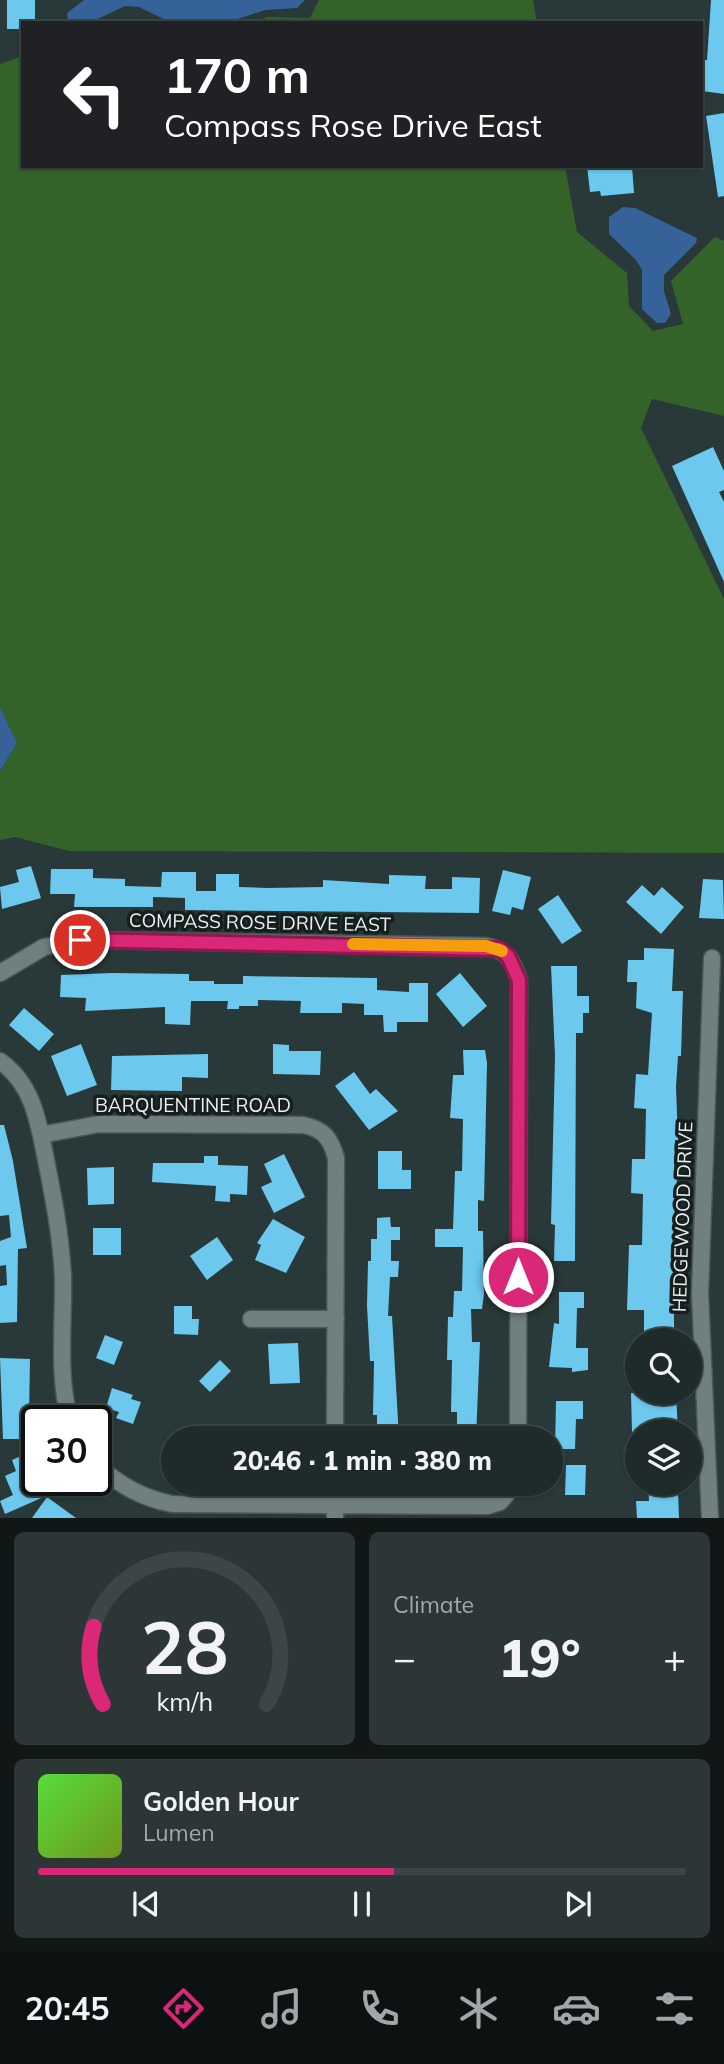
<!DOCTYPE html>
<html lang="en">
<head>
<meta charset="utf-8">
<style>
  :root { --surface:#1f2a2a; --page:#2c3636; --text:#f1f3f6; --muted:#a1a7a8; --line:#3c4647; --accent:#db2777 }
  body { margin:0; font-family:Mulish,sans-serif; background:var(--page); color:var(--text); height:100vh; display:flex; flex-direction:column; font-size:26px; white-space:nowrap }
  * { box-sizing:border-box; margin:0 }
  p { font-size:23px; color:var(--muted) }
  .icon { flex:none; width:38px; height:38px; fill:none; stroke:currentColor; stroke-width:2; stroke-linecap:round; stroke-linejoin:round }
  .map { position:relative; height:1518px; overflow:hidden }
  .panel { display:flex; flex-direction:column; gap:14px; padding:14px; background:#111717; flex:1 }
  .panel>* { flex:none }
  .banner { position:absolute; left:21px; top:21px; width:682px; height:147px; border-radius:0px; box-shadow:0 2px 5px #0004,0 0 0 2px var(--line); background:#202124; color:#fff; overflow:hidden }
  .controls { position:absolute; left:625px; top:1328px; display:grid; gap:14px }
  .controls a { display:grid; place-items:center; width:77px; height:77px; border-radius:50%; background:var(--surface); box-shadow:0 2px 5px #0004,0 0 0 2px var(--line); font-size:35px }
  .speed { position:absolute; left:21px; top:1405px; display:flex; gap:14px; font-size:35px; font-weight:700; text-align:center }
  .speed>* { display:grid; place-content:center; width:91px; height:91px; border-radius:50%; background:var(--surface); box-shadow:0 2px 5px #0004,0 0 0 2px var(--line); line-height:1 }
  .speed .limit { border:4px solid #111; border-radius:10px; background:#fff; color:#111 }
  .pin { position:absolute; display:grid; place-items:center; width:60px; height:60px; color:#fff; margin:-30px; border:4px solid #fff; border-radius:50%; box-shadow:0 2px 7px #0007 }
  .me { position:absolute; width:77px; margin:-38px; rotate:0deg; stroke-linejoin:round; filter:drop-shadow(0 0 5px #0008) }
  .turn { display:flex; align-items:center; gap:24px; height:147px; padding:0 28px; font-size:32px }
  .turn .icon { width:91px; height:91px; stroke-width:2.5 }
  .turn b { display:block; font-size:49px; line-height:60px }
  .big { font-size:52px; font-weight:800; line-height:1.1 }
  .panel .tile { flex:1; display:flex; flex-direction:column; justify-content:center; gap:10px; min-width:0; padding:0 24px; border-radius:10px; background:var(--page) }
  .panel .dial { align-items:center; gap:0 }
  .dial svg { height:182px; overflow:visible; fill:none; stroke:var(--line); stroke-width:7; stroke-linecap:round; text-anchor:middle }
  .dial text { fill:var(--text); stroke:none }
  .song { display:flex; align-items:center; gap:21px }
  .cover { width:84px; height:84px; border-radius:10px; background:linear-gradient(135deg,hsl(110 70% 55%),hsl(80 70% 35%)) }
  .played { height:7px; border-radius:4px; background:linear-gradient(90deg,var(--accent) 55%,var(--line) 55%) }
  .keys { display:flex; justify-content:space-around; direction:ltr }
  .heat { display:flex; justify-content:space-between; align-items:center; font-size:38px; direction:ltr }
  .panel .tiles { flex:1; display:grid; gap:14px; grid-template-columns:1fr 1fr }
  .tile:last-child { grid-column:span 2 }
  .trip { position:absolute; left:161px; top:1426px; width:402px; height:70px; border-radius:35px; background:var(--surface); box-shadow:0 2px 5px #0004,0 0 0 2px var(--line); font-weight:800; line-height:70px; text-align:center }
  .tabs { display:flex; height:112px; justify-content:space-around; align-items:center; background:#0c1111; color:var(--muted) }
  .tabs .icon { width:49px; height:49px }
  .tabs .active { color:var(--accent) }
  .tabs b { font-size:32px; color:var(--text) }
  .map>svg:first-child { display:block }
  .green { fill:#34632a }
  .water { fill:#356299 }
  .building { fill:#6cc9ed }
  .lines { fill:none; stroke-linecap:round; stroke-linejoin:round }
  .minor-casing { stroke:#495656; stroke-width:19 }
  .minor { stroke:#708080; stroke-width:16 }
  .route-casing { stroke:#8e194d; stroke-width:18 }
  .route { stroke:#db2777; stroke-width:12 }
  .slow { stroke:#f59e0b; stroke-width:12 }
  .labels { text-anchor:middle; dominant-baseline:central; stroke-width:7; stroke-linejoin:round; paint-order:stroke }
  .street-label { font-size:19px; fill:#e8f1f1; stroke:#171e1e }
</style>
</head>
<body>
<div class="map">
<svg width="724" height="1518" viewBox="0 0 724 1518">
  <rect width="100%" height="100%" fill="#293838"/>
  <path class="green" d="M319,0H533L537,23H253L267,17L310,18Z
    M23,56V166H565L577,232L627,273L629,306L653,331L683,324L671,281L715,237L724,241V416L652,399L641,428L724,599V853L69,851L15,837L0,840V771L17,743L0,707V64Z"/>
  <path class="water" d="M84,0H305L297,8L265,10L225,23H172L139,7L125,6L89,23L68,21L67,13Z
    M623,207L635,208L697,238L696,243L664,275V291L671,314L665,323H657L642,309V270L636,260L609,234V217Z
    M0,707L17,743L0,771Z"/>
  <path class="building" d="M7,0H35V23H23V29H7Z
    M711,0H724V94L702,91V60H707Z
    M724,113V196L718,197L706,116Z
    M587,166H632L634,193L601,196L600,191L590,192Z
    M713,447L724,471V490L719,492L724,502V582L672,466Z
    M31,866L41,898L2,909L0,887L19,882L16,870Z
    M51,869H93V878L125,879V886L161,887L162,872H196V891H216V874H239V887L268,888L323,887V880L389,884V875L426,876L425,889H452V877L480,878L479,913L185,910V898L153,897V907H74L75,894H50Z
    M503,870L531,877L523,910L512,907L510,915L492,911Z
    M703,879L723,880L724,919L699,918Z
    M642,885L654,896L662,887L684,907L661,934L626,902Z
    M558,895L582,931L562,944L538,909Z
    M644,948L674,949L672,991H683L681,1056H678L676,1087L678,1140H675L674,1171L677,1178L671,1262L674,1263V1340H644V1310H627L629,1245H642L643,1194L631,1193L632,1159H645L646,1109L634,1108L636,1074L648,1075L652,1013L636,1008L637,982H627L628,960H644Z
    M551,966H577V996H589V1013H583V1033H576L575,1261H554L555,1225L551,1224L555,1056Z
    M112,973L189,974V981H214V984H243V976L377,978V990L409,992V983H428V1022H397V1032H384L383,1015H364V1004L342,1003V1013H300L301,1001L258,1000V1006H239V1009H227L228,1001H191L190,1025L165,1024V1007L85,1011L86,998L60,997L61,975Z
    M460,973L487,1006L463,1027L436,994Z
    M24,1008L54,1034L39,1051L9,1025Z
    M81,1044L97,1085L67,1096L51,1056Z
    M273,1044L289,1045V1051H321L320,1075L273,1074Z
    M463,1050H485L487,1063L484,1201L478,1200V1231H483L484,1294L482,1309H471L472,1342H480L476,1438H457V1412H451L452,1360H447L448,1317H453L454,1291H462L463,1247H435V1229H453L455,1171H462L463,1119L450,1118L453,1075H464Z
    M208,1054V1078L182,1077V1091L111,1090L112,1056Z
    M354,1072L370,1094L376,1089L398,1111L369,1130L335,1086Z
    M0,1125H4L13,1161L27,1248L18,1249L17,1322L0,1323V1286L7,1285L6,1265L0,1266V1241L11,1237L9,1215L0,1216Z
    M378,1151H402V1170H411V1189H378Z
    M284,1154L305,1197L274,1213L261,1187L272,1182L264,1164Z
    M204,1156H218V1165L248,1166L247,1195L230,1194V1202L215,1201L216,1186L152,1182L153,1163H204Z
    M114,1167V1204L88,1205L87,1168Z
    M390,1217L391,1227H400V1240H391V1261H399L398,1277H390L388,1316H392L399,1438H377V1415H373L374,1361H370L367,1306L368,1261H371V1239H377V1218Z
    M273,1219L305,1237L286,1273L255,1260L261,1245L257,1243Z
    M93,1228H121V1255H93Z
    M217,1237L233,1260L207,1280L190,1256Z
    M559,1292H584V1308H577L576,1348H588V1370L572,1372V1368L549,1367L554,1323L559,1324Z
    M174,1306H192V1319H199L198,1335L174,1334Z
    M105,1335L123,1342L114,1365L96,1358Z
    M298,1343L300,1383L270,1384L268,1344Z
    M0,1358L30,1359L29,1415H23V1439H3Z
    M220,1360L231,1371L210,1392L199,1381Z
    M112,1388L133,1395L131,1399L141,1402L133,1424L116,1418L119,1412L106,1408Z
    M631,1393H676L678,1432H632Z
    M556,1401H583V1419H576L575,1449H555Z
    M28,1453L37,1480H40L46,1496L5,1514L0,1501L13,1495L5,1476L16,1471L12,1460Z
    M566,1465H586L585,1495H565Z
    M648,1484H685L678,1491L679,1518H637L636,1501H649Z
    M47,1497L76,1518H32Z"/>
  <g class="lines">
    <g class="minor-casing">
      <path id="minor" d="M0,973L44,947L80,940L486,946C507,950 513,961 519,980L518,1438
        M0,1061C32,1084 38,1119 45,1155C53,1195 61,1235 63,1277C64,1324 57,1375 70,1421
        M41,1135L99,1124L303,1125C324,1129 331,1139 336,1158L335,1438
        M251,1319H336
        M96,1464C119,1485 142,1498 172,1504L487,1506L500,1502L515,1484
        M335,1518V1484
        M710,1518L700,1294L712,958"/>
    </g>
    <use href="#minor" class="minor"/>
  </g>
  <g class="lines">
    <g class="route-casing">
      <path id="route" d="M80,940L499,949L508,956L519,980L518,1277"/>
    </g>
    <use href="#route" class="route"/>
    <path class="slow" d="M353,944L486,946L502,951"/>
  </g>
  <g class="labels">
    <g class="street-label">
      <text transform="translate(260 922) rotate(1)">COMPASS ROSE DRIVE EAST</text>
      <text x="193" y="1105">BARQUENTINE ROAD</text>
      <text transform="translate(682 1217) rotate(-88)">HEDGEWOOD DRIVE</text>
    </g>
  </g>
</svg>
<div class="controls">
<a><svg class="icon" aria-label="search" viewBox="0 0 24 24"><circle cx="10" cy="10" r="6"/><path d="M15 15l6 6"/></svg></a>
<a><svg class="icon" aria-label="layers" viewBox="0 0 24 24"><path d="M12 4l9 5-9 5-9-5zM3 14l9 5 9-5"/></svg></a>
</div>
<div class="speed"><div class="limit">30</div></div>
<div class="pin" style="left:80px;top:940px;background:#d93025"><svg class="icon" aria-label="arrive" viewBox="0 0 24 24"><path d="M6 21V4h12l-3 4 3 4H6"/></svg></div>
<svg class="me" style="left:518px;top:1277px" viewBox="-20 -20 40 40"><circle r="17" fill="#db2777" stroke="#fff" stroke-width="3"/><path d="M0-11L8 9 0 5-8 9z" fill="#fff"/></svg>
<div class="trip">20:46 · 1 min · 380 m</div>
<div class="banner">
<div class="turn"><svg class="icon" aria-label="left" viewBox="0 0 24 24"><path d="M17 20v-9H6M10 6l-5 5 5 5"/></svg><div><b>170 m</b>Compass Rose Drive East</div></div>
</div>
</div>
<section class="panel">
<div class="tiles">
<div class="tile dial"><svg viewBox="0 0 100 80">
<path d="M14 69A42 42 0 1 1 86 69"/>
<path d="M14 69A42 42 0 0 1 10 35" stroke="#db2777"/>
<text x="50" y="56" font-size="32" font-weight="700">28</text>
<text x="50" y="72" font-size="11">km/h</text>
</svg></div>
<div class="tile"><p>Climate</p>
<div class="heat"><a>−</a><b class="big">19°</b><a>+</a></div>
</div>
<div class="tile">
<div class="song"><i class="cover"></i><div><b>Golden Hour</b><p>Lumen</p></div></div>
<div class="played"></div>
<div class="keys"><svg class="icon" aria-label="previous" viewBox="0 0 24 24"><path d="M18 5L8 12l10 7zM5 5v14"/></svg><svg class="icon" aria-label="pause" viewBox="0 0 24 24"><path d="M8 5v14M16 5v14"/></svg><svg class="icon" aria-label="next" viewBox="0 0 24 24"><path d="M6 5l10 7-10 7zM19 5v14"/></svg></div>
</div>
</div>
</section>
<nav class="tabs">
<b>20:45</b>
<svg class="icon active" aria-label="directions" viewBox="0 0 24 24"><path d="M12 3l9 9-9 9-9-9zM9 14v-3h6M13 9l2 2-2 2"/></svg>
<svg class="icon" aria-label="music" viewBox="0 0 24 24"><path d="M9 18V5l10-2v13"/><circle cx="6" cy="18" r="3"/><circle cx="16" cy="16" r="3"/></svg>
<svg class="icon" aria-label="phone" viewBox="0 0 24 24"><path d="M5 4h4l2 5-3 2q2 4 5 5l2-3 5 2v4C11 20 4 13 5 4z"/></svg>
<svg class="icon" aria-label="climate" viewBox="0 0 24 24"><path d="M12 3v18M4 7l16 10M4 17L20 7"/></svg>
<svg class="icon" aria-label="car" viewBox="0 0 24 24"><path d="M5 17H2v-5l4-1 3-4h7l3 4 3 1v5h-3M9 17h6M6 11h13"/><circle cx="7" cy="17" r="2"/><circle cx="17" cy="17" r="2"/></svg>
<svg class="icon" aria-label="filters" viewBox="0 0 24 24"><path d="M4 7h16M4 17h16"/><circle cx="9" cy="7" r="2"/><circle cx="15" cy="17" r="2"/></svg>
</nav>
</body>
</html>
